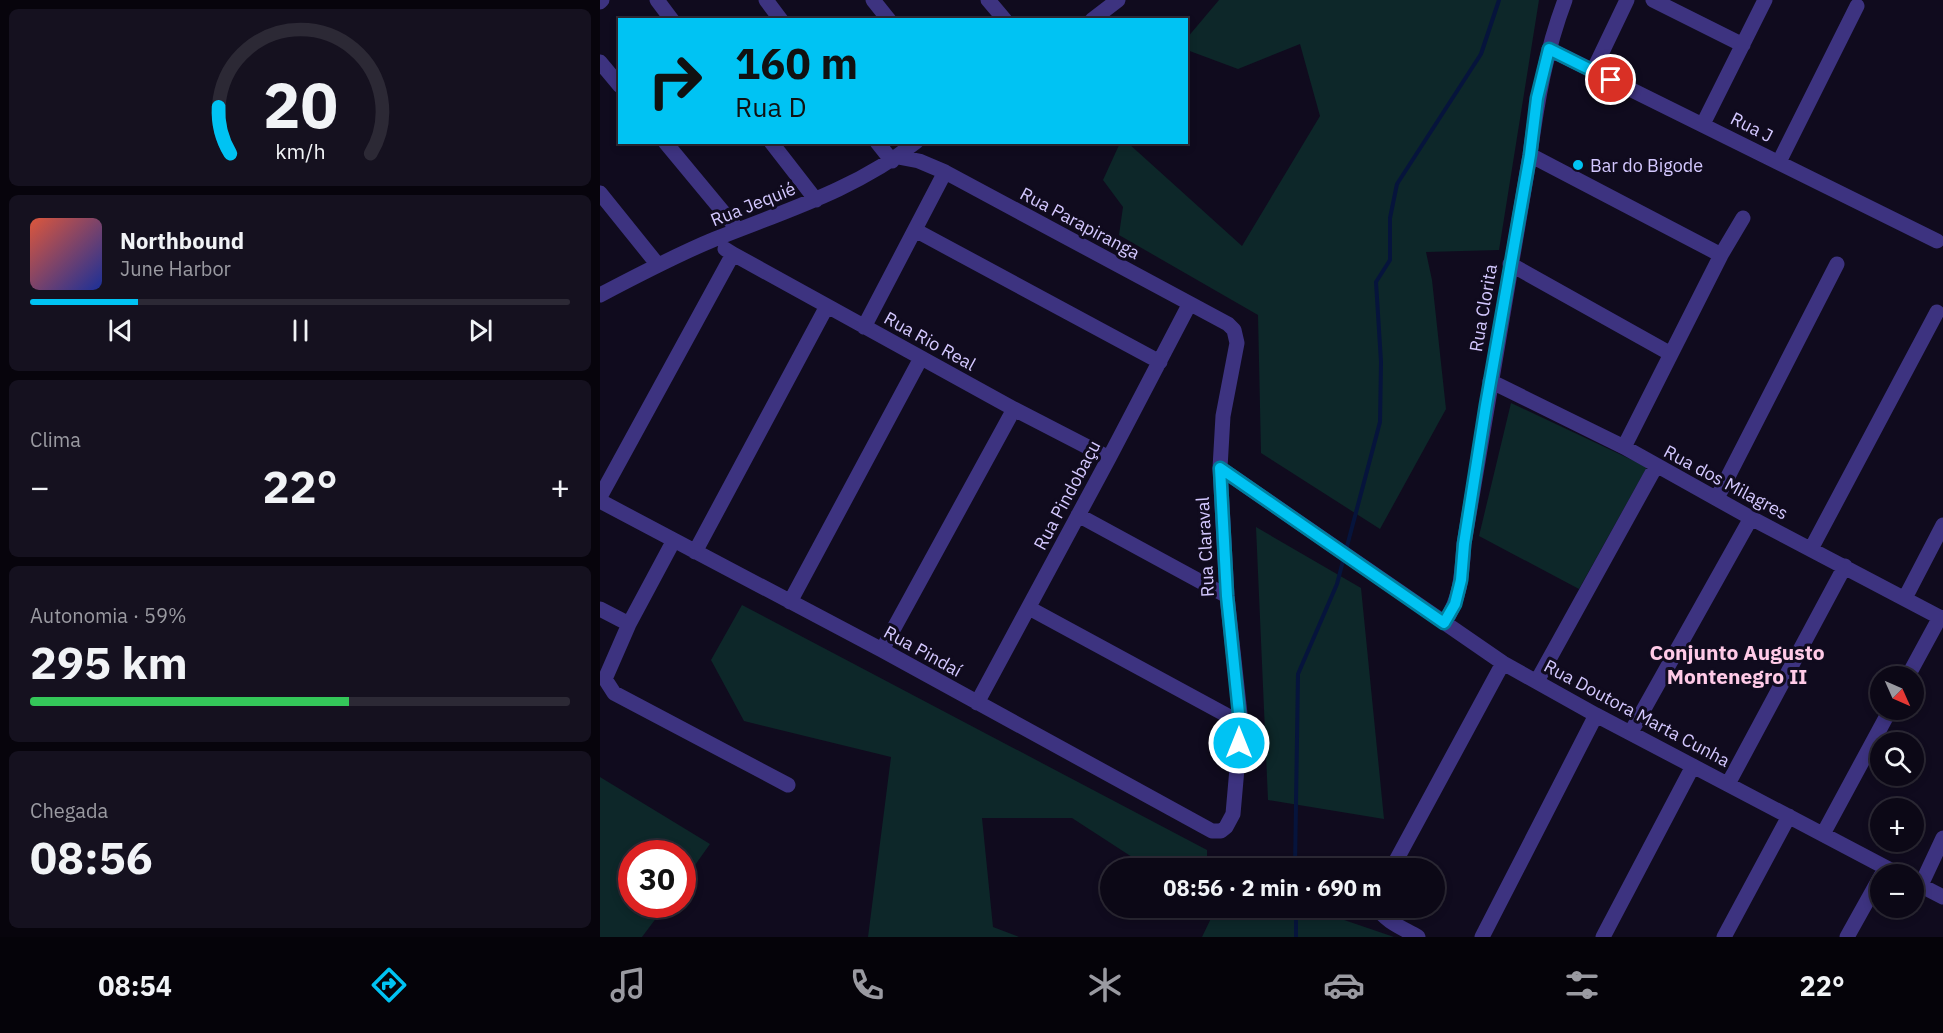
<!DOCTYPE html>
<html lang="pt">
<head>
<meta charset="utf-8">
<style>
  :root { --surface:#0c0816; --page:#15111f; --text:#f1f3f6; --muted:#9a9aa1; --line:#2c2935; --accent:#00c3f3 }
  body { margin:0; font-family:"IBM Plex Sans",sans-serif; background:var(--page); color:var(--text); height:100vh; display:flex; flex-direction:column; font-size:22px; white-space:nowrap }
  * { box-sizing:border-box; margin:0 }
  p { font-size:20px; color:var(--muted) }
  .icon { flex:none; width:33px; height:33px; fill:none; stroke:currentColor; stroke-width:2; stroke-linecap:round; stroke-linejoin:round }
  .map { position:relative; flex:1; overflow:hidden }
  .sheet { display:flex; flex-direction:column; gap:9px; padding:9px; background:#07040c; width:600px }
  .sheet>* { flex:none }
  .guide { position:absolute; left:18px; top:18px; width:570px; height:126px; border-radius:0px; box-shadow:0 3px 9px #0003,0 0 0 2px var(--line); background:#00c3f3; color:#111; overflow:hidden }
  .needle { width:39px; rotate:135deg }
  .buttons { position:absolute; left:1270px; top:666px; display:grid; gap:12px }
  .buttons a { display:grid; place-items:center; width:54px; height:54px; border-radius:50%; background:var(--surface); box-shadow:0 3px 9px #0003,0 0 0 2px var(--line); font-size:30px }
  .speed { position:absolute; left:18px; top:840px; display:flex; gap:12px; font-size:30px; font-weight:700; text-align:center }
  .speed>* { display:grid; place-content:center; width:78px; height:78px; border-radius:50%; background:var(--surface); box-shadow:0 3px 9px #0003,0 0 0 2px var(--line); line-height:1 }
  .speed .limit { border:9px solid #d22; background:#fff; color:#111 }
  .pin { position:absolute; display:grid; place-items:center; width:51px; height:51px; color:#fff; margin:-26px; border:3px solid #fff; border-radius:50%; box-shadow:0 2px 6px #0007 }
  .me { position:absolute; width:66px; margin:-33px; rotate:0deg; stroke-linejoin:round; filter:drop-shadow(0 0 4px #0008) }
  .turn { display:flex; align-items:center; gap:21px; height:126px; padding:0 18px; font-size:27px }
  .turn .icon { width:78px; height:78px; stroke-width:2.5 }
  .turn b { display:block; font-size:42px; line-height:51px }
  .big { font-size:45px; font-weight:700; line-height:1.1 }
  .sheet .widget { flex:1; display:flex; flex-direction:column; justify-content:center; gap:9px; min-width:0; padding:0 21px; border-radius:9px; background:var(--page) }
  .sheet .dial { align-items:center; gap:0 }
  .dial svg { height:156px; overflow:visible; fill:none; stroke:var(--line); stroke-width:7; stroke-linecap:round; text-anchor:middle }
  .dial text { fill:var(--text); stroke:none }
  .song { display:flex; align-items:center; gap:18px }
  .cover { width:72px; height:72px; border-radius:9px; background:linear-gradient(135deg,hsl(10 70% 55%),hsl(230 70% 35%)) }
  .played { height:6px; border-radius:3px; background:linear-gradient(90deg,var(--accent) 20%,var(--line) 20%) }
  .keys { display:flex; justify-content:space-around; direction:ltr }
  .heat { display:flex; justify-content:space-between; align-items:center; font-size:33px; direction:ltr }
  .charge { height:9px; border-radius:4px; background:linear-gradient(90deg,#34c759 59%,var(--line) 0) }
  .trip { position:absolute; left:500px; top:858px; width:345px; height:60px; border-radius:30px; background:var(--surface); box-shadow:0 3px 9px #0003,0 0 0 2px var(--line); font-weight:700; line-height:60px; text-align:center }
  .dock { display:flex; height:96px; justify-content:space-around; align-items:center; background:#050309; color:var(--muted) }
  .dock .icon { width:42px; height:42px }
  .dock .selected { color:var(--accent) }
  .dock b { font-size:27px; color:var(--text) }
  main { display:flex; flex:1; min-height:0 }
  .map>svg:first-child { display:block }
  .green { fill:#0d2729 }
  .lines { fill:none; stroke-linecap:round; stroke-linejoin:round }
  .stream { stroke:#06143c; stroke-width:4 }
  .minor { stroke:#3d3380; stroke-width:15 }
  .route-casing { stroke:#007f9e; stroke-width:15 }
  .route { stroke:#00c3f3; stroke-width:10 }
  .poi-dot { fill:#00c3f3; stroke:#100b1e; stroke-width:2 }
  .labels { text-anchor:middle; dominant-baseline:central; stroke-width:6; stroke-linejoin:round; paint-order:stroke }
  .street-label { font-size:18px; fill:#d4c8ff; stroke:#100b1e }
  .poi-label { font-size:18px; fill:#d4c8ff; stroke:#100b1e; text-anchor:start }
  .quarter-label { font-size:21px; font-weight:bold; fill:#ffcae7; stroke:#100b1e }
</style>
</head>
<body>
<main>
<section class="sheet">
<div class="widget dial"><svg viewBox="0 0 100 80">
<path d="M14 69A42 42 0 1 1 86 69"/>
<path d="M14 69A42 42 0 0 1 8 45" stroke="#00c3f3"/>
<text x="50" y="56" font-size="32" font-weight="700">20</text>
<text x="50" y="72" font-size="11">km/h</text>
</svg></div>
<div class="widget">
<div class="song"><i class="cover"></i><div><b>Northbound</b><p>June Harbor</p></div></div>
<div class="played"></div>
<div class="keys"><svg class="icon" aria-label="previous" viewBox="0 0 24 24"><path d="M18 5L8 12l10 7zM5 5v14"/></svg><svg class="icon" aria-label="pause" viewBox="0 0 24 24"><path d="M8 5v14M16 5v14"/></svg><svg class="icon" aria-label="next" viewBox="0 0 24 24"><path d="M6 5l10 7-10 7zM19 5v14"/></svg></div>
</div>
<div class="widget"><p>Clima</p>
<div class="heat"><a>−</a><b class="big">22°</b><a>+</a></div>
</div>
<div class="widget"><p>Autonomia · 59%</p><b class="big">295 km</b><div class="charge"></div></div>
<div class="widget"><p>Chegada</p><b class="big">08:56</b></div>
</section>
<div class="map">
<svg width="1343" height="937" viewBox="0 0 1343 937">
  <rect width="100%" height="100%" fill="#100b1e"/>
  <path class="green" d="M619,0H939L899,250L826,252L832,280L846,409L780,529L661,453L658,315L519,235L523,207L503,180L520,143H528L642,246L720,116L700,44L638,69L587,50V38Z
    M911,403L1047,467L979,589L879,536Z
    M656,527L761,588L784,819L668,800Z
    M142,605L607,850V868H549L472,818H382L393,927L419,937H268L291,757L144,721L111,660Z
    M0,777L110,844L83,882L82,854H32V904L66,905L42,937H0Z
    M616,908H709L794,937H602Z"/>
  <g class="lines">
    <path class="stream" d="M746,550L780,422L781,362L776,282L790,260V218L797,184L881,54L899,0
      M695,868L698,674L737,584L744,557
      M696,908V937"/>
    <path class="minor" d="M57,0L72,20
      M166,0L181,20
      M273,0L289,20
      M388,0L405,20
      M1053,0L1143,45
      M0,2L2,0
      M492,20L518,0
      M949,49L1337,241
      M0,62L20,86
      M993,71L1027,0
      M1103,124L1165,0
      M65,142L138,230
      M171,142L216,200
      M277,142L292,161
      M930,155L1121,255
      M1179,162L1257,6
      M0,193L58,265
      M315,230L560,362
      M133,254L414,409L509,458
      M910,264L1071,354
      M0,295C38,275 76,255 115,239C185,211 257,189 316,142
      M264,327L345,172
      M890,381L1024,447L1151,518L1343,619
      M1024,447L1121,255L1143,218
      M620,468L903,663L996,715L1298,874
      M0,497L133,254L125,249
      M1117,498L1237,264
      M0,501L282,650L612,831H621L626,827L633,814L641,723L627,596L620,468L623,416L637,343L634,330L628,324L345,172L319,161L298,157
      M478,515L627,596
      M74,540L29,624L5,679L14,693L188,785
      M1211,549L1337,312
      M95,552L227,306
      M1305,598L1343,525
      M190,602L321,358
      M429,608L641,723
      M0,609L29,624
      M844,623C861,599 862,573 864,544L930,155C937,102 946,50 965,0
      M282,650L414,409
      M1308,676L1340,617
      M937,681L1056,466
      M377,703L509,458L589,305
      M1031,732L1151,518
      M1128,784L1245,566
      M1223,834L1290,710
      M792,868L903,663
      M1314,882L1343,897
      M1321,885L1343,838
      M778,908C785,922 805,929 818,937
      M882,937L996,715
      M1003,937L1093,766
      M1124,937L1189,816
      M1247,937L1281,876"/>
  </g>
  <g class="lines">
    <g class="route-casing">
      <path id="route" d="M639,743L640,723L627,596L620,468L844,623L855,604L861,580L864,544L886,405L930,155L937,98L949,49L1011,80"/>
    </g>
    <use href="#route" class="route"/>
  </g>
  <circle class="poi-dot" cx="978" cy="165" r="6"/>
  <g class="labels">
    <g class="street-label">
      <text transform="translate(1152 127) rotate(27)">Rua J</text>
      <text transform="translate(153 204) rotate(-22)">Rua Jequié</text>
      <text transform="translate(480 223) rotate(28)">Rua Parapiranga</text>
      <text transform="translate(883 308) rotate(-80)">Rua Clorita</text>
      <text transform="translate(330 341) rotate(29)">Rua Rio Real</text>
      <text transform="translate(1126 482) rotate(28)">Rua dos Milagres</text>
      <text transform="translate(467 495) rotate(-62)">Rua Pindobaçu</text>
      <text transform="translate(605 547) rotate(-93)">Rua Claraval</text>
      <text transform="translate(323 651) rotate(29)">Rua Pindaí</text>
      <text transform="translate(1037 713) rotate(28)">Rua Doutora Marta Cunha</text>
    </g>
    <g class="poi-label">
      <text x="990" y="165">Bar do Bigode</text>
    </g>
    <g class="quarter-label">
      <text x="1137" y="652">Conjunto Augusto<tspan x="1137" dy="24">Montenegro II</tspan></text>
    </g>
  </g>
</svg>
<div class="buttons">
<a><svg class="needle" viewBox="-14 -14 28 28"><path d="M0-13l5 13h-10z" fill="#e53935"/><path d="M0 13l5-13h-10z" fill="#9a9aa1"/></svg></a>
<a><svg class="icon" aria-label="search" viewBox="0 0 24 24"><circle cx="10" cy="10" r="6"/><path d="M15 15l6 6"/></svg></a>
<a>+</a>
<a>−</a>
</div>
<div class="speed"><div class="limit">30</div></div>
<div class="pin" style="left:1011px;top:80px;background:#d93025"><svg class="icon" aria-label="arrive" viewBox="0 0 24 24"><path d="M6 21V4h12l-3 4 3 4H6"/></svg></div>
<svg class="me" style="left:639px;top:743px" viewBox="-20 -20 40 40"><circle r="17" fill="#00c3f3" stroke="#fff" stroke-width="3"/><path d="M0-11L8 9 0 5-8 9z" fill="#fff"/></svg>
<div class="trip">08:56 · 2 min · 690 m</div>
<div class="guide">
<div class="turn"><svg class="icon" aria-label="right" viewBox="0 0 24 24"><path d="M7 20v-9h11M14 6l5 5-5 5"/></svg><div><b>160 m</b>Rua D</div></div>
</div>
</div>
</main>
<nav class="dock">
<b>08:54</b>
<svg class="icon selected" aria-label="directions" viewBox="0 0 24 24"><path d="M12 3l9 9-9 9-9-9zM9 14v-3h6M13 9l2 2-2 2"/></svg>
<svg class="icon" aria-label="music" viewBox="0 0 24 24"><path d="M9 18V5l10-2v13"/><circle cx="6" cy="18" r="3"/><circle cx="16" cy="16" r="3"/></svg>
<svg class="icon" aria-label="phone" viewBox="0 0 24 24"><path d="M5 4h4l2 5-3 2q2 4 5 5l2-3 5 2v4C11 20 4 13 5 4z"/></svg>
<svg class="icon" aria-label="climate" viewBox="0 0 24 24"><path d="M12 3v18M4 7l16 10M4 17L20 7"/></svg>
<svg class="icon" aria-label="car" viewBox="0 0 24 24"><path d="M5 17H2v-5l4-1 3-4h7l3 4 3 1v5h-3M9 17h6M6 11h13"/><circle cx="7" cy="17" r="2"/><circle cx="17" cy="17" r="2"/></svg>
<svg class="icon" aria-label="filters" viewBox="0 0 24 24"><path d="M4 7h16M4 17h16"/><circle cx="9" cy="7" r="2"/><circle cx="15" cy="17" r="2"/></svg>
<b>22°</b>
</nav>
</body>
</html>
